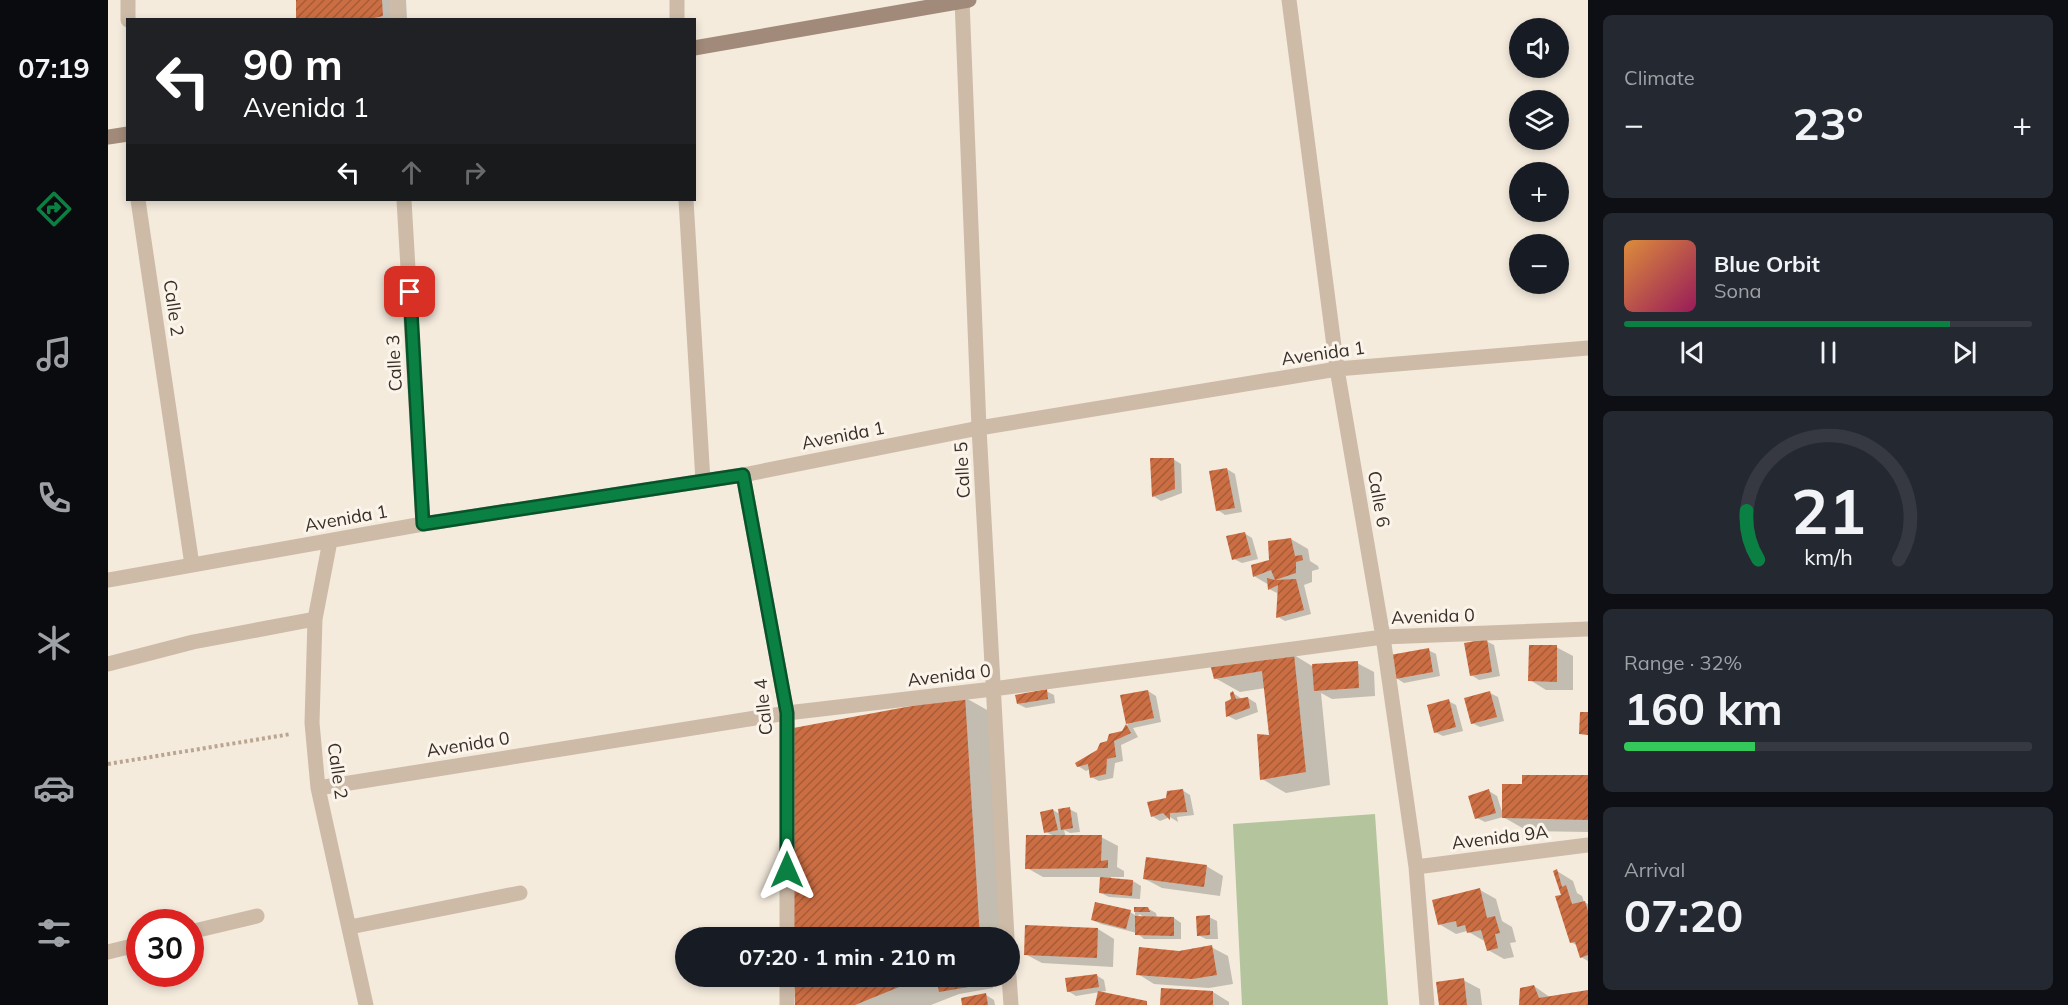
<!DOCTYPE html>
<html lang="en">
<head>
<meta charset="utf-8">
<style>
  :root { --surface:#171b24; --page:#242831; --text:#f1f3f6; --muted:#9ea1a6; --line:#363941; --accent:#0b8043 }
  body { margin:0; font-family:Mulish,sans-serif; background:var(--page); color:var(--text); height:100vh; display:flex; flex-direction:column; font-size:22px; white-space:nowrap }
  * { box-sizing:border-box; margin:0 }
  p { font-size:20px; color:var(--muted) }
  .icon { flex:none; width:33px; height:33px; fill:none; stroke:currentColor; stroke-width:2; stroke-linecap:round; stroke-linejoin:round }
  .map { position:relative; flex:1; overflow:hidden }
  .side { display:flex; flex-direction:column; gap:15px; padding:15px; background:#0d0f14; width:480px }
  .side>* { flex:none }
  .guide { position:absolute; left:18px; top:18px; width:570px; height:183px; border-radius:0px; box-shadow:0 3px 9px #0003; background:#202124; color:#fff; overflow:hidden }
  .tools { position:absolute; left:1401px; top:18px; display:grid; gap:12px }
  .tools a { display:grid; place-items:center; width:60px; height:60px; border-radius:50%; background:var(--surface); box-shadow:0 3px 9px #0003; font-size:30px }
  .speed { position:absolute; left:18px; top:909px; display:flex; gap:12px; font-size:30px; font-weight:700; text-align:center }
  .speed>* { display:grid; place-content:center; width:78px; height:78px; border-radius:50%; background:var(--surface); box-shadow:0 3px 9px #0003; line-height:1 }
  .speed .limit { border:9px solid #d22; background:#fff; color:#111 }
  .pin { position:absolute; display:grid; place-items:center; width:51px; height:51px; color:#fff; margin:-26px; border-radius:12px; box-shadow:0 3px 9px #0006 }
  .me { position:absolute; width:66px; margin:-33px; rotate:0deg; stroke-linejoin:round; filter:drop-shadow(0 0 4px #0008) }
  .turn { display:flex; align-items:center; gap:21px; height:126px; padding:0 18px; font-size:27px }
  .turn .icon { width:78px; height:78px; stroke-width:2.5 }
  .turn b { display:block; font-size:42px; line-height:51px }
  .lanes { display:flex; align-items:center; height:57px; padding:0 18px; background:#0003; justify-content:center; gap:30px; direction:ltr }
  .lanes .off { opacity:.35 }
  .big { font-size:45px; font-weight:700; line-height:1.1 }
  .side .tile { flex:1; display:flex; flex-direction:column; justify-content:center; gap:9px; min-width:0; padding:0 21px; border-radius:9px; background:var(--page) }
  .side .dial { align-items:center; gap:0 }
  .dial svg { height:156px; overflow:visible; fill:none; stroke:var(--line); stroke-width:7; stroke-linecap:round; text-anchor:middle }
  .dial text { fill:var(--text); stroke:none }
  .song { display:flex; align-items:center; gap:18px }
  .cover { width:72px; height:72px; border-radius:9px; background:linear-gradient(135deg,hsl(30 70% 55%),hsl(330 70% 35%)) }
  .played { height:6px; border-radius:3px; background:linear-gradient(90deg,var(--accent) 80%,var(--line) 80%) }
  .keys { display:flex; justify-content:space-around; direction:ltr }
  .heat { display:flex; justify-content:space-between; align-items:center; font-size:33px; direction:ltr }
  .charge { height:9px; border-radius:4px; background:linear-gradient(90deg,#34c759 32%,var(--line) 0) }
  .trip { position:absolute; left:567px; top:927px; width:345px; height:60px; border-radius:30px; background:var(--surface); box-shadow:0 3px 9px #0003; font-weight:700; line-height:60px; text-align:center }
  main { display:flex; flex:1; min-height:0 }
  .dock { display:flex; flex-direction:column; width:108px; justify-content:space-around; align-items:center; background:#090b0e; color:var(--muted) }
  .dock .icon { width:42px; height:42px }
  .dock .selected { color:var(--accent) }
  .dock b { font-size:27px; color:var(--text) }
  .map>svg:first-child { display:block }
  .grass { fill:#b4c49c }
  .shadow { fill:#0003; fill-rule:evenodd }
  .building { fill:url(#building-hatch) }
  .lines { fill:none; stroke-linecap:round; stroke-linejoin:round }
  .path { stroke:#b9a592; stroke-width:4; stroke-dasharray:3 3; stroke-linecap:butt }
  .street { stroke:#cdbba8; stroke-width:15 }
  .secondary { stroke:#a18a79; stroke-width:15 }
  .route-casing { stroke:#07532c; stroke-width:15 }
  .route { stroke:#0b8043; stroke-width:10 }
  .labels { text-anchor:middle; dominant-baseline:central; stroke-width:6; stroke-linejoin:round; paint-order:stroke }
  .street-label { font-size:18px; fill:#392f29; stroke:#fbf4ea }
</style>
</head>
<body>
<main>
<nav class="dock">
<b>07:19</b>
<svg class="icon selected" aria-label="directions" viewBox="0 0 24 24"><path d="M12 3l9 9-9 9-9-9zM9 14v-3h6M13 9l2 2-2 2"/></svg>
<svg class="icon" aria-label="music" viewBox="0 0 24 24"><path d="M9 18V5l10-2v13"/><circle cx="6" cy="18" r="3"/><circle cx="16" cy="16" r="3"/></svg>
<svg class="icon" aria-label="phone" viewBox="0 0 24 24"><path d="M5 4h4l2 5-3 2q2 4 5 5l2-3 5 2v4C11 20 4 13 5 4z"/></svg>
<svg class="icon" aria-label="climate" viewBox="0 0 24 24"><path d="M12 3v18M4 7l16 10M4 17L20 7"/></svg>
<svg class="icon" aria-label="car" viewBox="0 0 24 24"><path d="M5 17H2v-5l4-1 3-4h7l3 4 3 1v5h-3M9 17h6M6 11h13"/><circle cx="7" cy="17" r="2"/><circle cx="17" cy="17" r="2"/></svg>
<svg class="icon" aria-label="filters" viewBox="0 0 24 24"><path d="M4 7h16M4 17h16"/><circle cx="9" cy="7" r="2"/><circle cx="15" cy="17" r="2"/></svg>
</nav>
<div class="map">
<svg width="1480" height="1005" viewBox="0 0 1480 1005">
  <defs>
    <pattern id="building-hatch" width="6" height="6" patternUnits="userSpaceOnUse" patternTransform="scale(1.5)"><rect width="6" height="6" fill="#cc6e43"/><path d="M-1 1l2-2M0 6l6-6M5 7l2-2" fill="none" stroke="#a75b38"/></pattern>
  </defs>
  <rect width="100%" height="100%" fill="#f4ebdd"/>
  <path class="grass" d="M1267,814L1280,1005H1134L1125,824Z"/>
  <path class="shadow" d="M190,0H298L299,20H189Z
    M1065,459L1073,464L1074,493L1053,501L1045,496Z
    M1119,469L1127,474L1134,512L1117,515L1110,510Z
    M1136,533L1144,538L1150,559L1134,563L1126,559Z
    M1183,539L1200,549L1202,561L1210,566L1211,569L1204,571V582L1196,585L1203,614L1177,621L1170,617L1171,592L1169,593L1161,589V585L1146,576Z
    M1378,641L1386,645L1392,676L1371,680L1363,675Z
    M1448,647L1465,656V690H1438L1422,680Z
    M1320,650L1328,654L1332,676L1296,683L1288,678Z
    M1186,655L1204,666L1249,663L1266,672L1267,696L1224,699L1213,693L1222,785L1178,793L1154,779L1163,736L1157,688L1132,692L1107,678Z
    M938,691L946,695L947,703L918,708L910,704Z
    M1040,691L1048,696L1053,722L1025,728L1030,737L1013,745L1015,761L1007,763L1005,778L991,781L983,777L982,769L978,771L970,766L1015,732L1020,724L1014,696Z
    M1125,693L1134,699L1140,698L1148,703L1150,712L1128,720L1120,716Z
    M1382,693L1390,697L1396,721L1372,727L1364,723Z
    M856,697L888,715L904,972L902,974V938H687Z
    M1340,701L1348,705L1355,731L1335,736L1327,732Z
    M1416,776L1480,777V832L1420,831L1395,817L1377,822L1369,818L1381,791L1389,796L1395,815L1415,786Z
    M1074,790L1082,795L1086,815L1069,817L1070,822L1062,817L1052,821L1044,816L1060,799Z
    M961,809L969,813L972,832L962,833L956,830L958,837H993L1010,846L1009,867L1016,871V877H1003V879L1025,881L1033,886L1032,899L1001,897L993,893L994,877H935L919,868L946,836L938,832L945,810L953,815Z
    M1098,866L1115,876L1112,896L1054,888L1037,879Z
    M1449,871L1465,881L1469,893L1474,896L1476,902L1480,904V961L1473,957L1470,946L1463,942Z
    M1372,890L1388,899L1394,921L1404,927L1408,942L1402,943L1406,957L1396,959L1380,950L1378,942L1359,931L1348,934L1331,924Z
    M1039,908L1048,913L1049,918H1066L1073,923V939H1036L1029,933L993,924L985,920L1022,912L1027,915V909ZM1031,914L1038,918H1030Z
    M1101,917L1109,921L1110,939H1098L1090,935Z
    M990,929L1006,939L1005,967L934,963L917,954Z
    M1103,947L1120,956L1125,984L1101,988L1046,984L1030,974L1072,952Z
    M988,975L996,980L998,991L968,996L960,991Z
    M688,976H894L884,981L885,988L851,994L823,1005H688Z
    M1355,980L1372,989L1374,1005H1333Z
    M1426,986L1443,998L1480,991V1005H1412Z
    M1105,992L1121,1002V1005H1054Z
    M878,995L886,1000L887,1005H856Z"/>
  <path class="building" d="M188,0H274L275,16L257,20H188Z
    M1042,458H1066L1067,489L1044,497Z
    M1119,468L1127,508L1108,511L1101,471Z
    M1137,532L1143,555L1124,560L1118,536Z
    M1183,538L1187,556L1194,555L1195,560L1188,562V573L1167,580L1188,579L1196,610L1168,618L1170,585L1160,590L1159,578L1167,580L1163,570L1145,577L1143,565L1161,560L1160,541Z
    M1379,639L1384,672L1362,676L1356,643Z
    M1421,645H1449V682L1420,681Z
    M1321,648L1325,672L1287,679L1282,655Z
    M1186,654L1198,772L1152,780L1149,734L1161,735L1154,671L1106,679L1102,664Z
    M1250,661L1251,688L1206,691L1204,664Z
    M939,689L940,699L909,704L907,695Z
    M1040,690L1046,718L1018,724L1023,733L1006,741L1008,757L999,759L998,774L982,778L980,764L969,767L967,763L989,750L992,743L999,741L1001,734L1014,731L1018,724L1012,695Z
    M1125,691L1128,699L1140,697L1142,708L1118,717L1117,702L1123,699L1122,693Z
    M1382,691L1389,717L1363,724L1356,698Z
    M857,696L872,938H685L680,729Z
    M1341,699L1348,727L1326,733L1319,705Z
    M1472,712H1480V735L1471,734Z
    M1414,775H1480V820L1394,818V784H1414Z
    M1075,789L1079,812L1062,813V820L1055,813L1043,817L1039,802L1058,798L1059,791Z
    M1381,789L1388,813L1367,819L1360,796Z
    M962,807L965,828L953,830L950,809Z
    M945,809L950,830L936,833L932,812Z
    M918,835H994L993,861L1000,860V868L917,869Z
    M1038,857L1099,865L1096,887L1035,879Z
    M1449,869L1454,887L1458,885L1464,904L1477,901L1480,911V955L1472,958L1467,942L1462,943L1447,896L1453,895L1445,871Z
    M992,877L1025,880L1024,896L991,893Z
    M1372,888L1379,918L1387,916L1392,933L1387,934L1390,948L1379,951L1373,930L1359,933L1357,925L1349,927L1348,921L1330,925L1324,900Z
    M987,902L1023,910L1018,929L983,920Z
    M1026,907H1040L1042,912H1026Z
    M1102,915V935L1089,936L1088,916Z
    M1027,916L1066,917V936L1027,935Z
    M917,925L990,928L989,958L916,955Z
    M1104,945L1109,975L1084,979L1028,975L1031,947L1071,951Z
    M989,974L991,987L959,992L957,978Z
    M686,976H818L747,1005H687Z
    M828,976H877L878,984L831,992Z
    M1356,978L1359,1005H1331L1328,982Z
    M1426,985L1431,998L1480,990V1005H1411L1412,988Z
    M1053,988L1105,991V1005H1052Z
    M990,991L1039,1001V1005H987Z
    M878,993L880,1005H854L853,998Z"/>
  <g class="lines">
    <path class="path" d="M0,764L183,734"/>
    <path class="street" d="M20,0V20
      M289,0V20
      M569,0V20
      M854,0L871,428L899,938
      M1181,0L1229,369L1275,637L1308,867L1319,1005
      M30,200L84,565
      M296,200L315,524
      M578,200L595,481
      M635,475L679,713V938
      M222,541L207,619L204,723L210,788L258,1005
      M0,580L315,524L635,475L871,428L1229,369L1480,348
      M0,664L85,642L207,619
      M210,788L679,713L885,689L1275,637L1480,629
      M1308,867L1480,845
      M242,927L412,893
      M82,932L149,916
      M0,952L32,944
      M901,976L903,1005
      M679,1005V976"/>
    <path class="secondary" d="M586,48L861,0
      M0,137L20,134"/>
  </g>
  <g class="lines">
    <g class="route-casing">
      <path id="route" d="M302,292L315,524L635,475L679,713V870"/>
    </g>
    <use href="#route" class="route"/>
  </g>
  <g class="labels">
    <g class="street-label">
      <text transform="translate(66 308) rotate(82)">Calle 2</text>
      <text transform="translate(1215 353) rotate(-8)">Avenida 1</text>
      <text transform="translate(286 363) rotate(-93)">Calle 3</text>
      <text transform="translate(735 435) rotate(-11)">Avenida 1</text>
      <text transform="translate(854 470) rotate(-93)">Calle 5</text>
      <text transform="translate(1271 499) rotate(80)">Calle 6</text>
      <text transform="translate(238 518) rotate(-10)">Avenida 1</text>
      <text transform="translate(1325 616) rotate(-2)">Avenida 0</text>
      <text transform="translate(841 675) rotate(-7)">Avenida 0</text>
      <text transform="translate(655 707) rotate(-96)">Calle 4</text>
      <text transform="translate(360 744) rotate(-9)">Avenida 0</text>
      <text transform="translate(230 771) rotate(82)">Calle 2</text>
      <text transform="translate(1392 837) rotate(-7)">Avenida 9A</text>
    </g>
  </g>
</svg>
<div class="tools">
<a><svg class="icon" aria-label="sound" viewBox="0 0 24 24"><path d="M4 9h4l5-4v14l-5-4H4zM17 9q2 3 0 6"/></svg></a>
<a><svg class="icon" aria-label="layers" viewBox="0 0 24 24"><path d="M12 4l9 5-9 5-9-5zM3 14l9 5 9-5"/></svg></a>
<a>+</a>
<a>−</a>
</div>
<div class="speed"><div class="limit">30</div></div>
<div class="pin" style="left:302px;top:292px;background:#d93025"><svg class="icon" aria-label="arrive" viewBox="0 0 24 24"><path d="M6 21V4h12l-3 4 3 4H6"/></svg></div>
<svg class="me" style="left:679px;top:870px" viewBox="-20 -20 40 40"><path d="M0-17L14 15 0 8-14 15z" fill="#0b8043" stroke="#fff" stroke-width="4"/></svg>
<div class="trip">07:20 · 1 min · 210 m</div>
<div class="guide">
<div class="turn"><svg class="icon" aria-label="left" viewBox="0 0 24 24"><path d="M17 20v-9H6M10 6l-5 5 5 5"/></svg><div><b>90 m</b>Avenida 1</div></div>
<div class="lanes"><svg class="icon" aria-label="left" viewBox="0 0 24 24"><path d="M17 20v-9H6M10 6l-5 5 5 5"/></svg><svg class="icon off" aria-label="ahead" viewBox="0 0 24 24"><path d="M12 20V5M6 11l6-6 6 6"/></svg><svg class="icon off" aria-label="right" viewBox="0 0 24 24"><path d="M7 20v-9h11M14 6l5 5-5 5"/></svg></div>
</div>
</div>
<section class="side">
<div class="tile"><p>Climate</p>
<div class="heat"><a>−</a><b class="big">23°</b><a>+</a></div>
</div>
<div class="tile">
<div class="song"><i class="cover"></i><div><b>Blue Orbit</b><p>Sona</p></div></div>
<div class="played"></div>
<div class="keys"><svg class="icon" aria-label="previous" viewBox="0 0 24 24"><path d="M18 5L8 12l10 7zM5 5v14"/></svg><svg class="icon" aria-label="pause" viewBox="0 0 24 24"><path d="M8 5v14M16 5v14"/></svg><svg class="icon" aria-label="next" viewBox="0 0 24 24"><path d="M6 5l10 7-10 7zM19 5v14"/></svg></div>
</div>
<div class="tile dial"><svg viewBox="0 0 100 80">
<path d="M14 69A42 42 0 1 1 86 69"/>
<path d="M14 69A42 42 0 0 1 8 44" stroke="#0b8043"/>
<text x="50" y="56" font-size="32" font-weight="700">21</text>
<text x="50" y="72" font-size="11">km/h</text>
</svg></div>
<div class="tile"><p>Range · 32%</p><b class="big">160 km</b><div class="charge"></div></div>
<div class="tile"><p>Arrival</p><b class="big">07:20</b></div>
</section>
</main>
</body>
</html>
